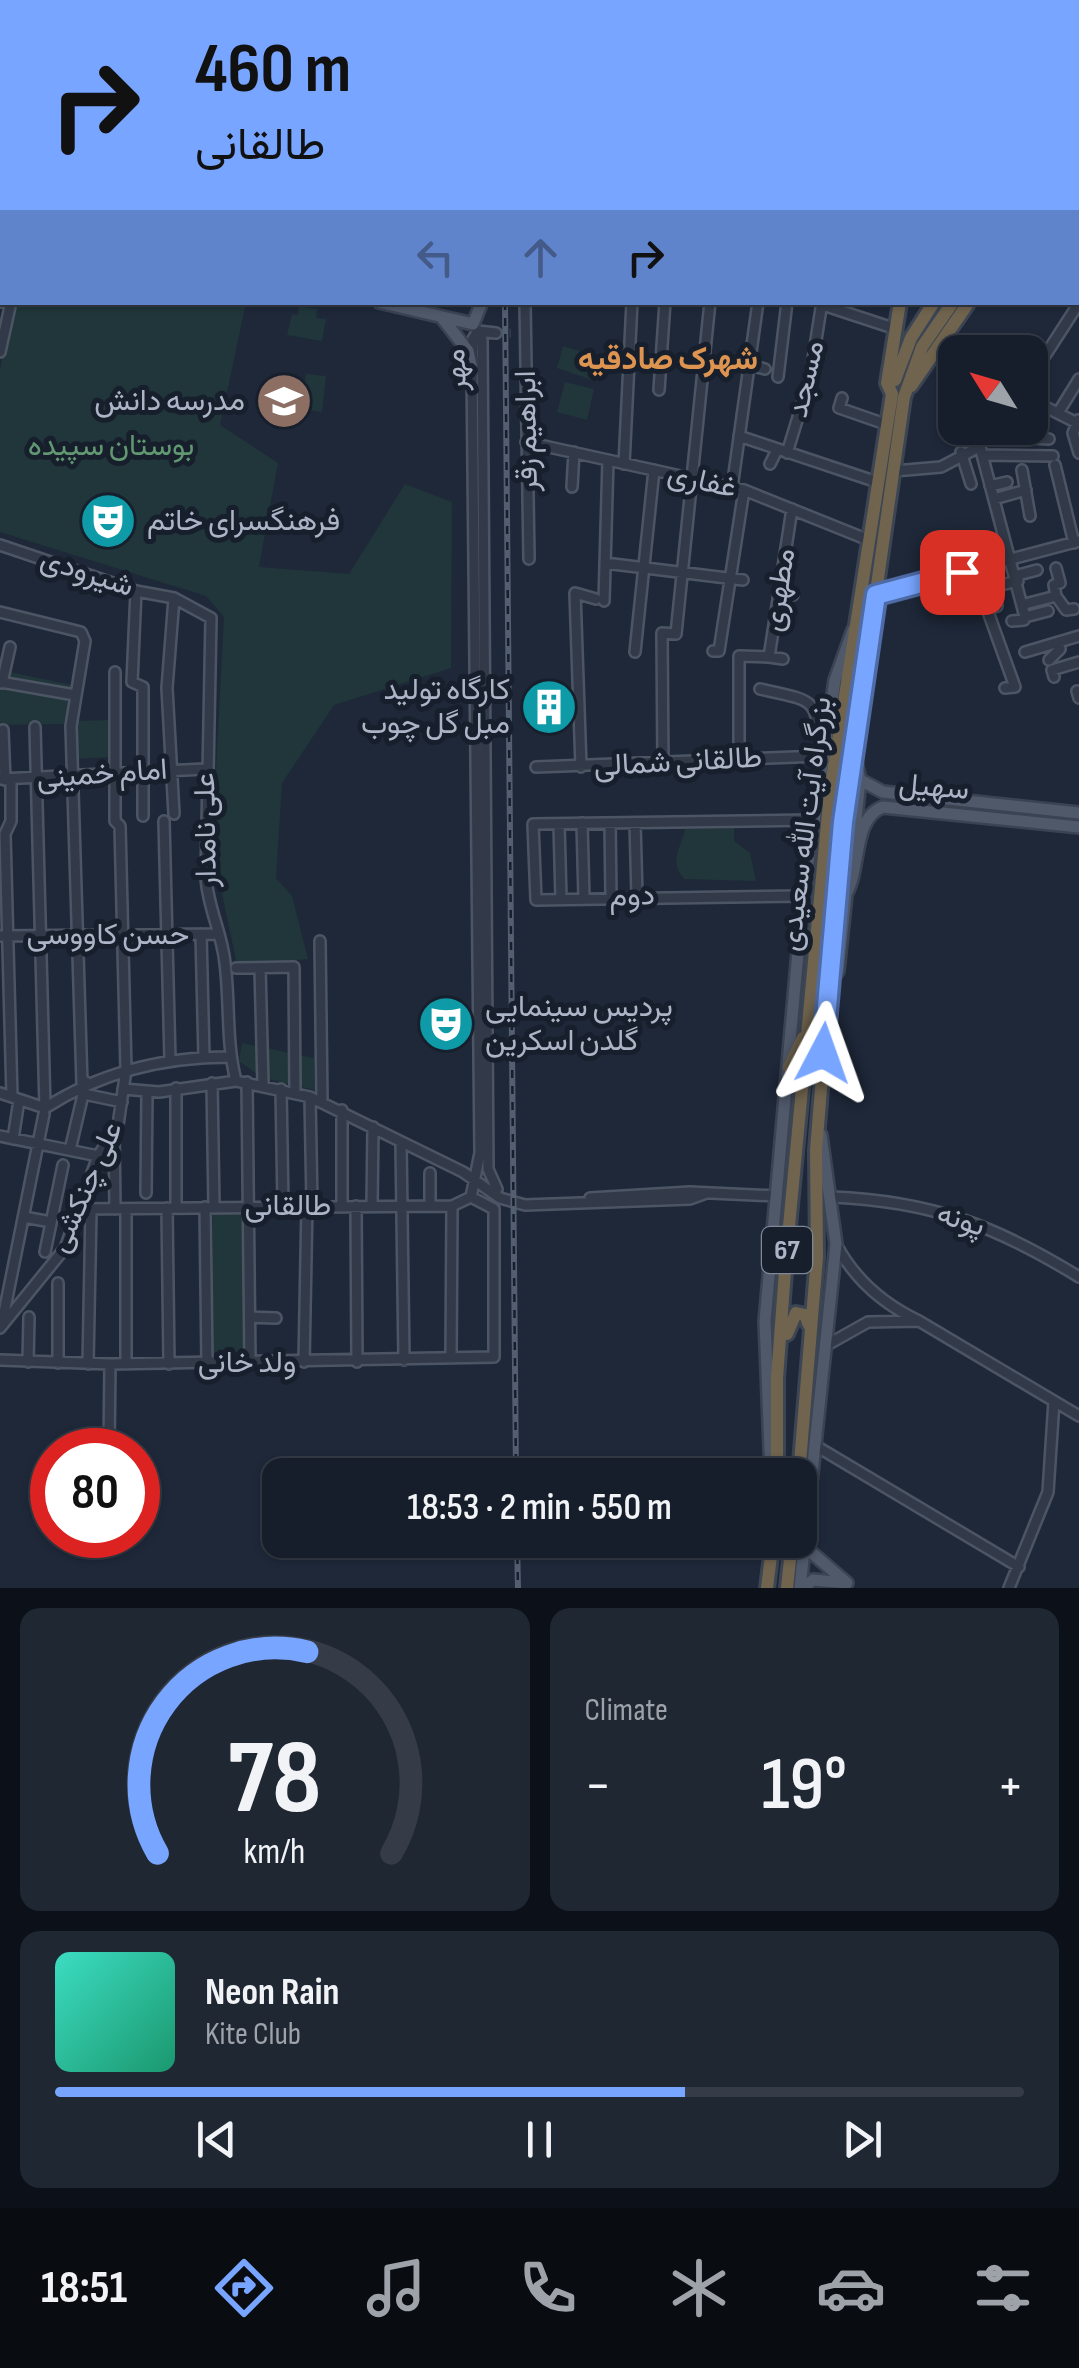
<!DOCTYPE html>
<html lang="en">
<head>
<meta charset="utf-8">
<style>
  :root { --surface:#161e2b; --page:#1f2733; --text:#f1f3f6; --muted:#9ea2a9; --line:#353c47; --accent:#78a5ff }
  body { margin:0; font-family:"Sofia Sans Condensed",Vazirmatn,sans-serif; background:var(--page); color:var(--text); height:100vh; display:flex; flex-direction:column; font-size:38px; white-space:nowrap }
  * { box-sizing:border-box; margin:0 }
  p { font-size:32px; color:var(--muted) }
  .icon { flex:none; width:55px; height:55px; fill:none; stroke:currentColor; stroke-width:2; stroke-linecap:round; stroke-linejoin:round }
  .map { position:relative; height:1588px; overflow:hidden }
  .details { display:flex; flex-direction:column; gap:20px; padding:20px; background:#0c1018; flex:1 }
  .details>* { flex:none }
  .guide { position:absolute; left:0px; top:0px; width:1080px; height:305px; box-shadow:0 2px 8px #0004,0 0 0 2px var(--line); background:#78a5ff; color:#111; overflow:hidden }
  .needle { width:65px; rotate:307deg }
  .buttons { position:absolute; left:938px; top:335px; display:grid; gap:20px }
  .buttons a { display:grid; place-items:center; width:110px; height:110px; border-radius:20px; background:var(--surface); box-shadow:0 2px 8px #0004,0 0 0 2px var(--line); font-size:50px }
  .speed { position:absolute; left:30px; top:1428px; display:flex; gap:20px; font-size:50px; font-weight:700; text-align:center }
  .speed>* { display:grid; place-content:center; width:130px; height:130px; border-radius:50%; background:var(--surface); box-shadow:0 2px 8px #0004,0 0 0 2px var(--line); line-height:1 }
  .speed .limit { border:15px solid #d22; background:#fff; color:#111 }
  .pin { position:absolute; display:grid; place-items:center; width:85px; height:85px; color:#fff; margin:-42px; border-radius:20px; box-shadow:0 5px 15px #0006 }
  .me { position:absolute; width:110px; margin:-55px; rotate:4deg; stroke-linejoin:round; filter:drop-shadow(0 0 8px #0008) }
  .turn { display:flex; align-items:center; gap:35px; height:210px; padding:0 30px; font-size:45px }
  .turn .icon { width:130px; height:130px; stroke-width:2.5 }
  .turn b { display:block; font-size:70px; line-height:85px }
  .lanes { display:flex; align-items:center; height:95px; padding:0 30px; background:#0003; justify-content:center; gap:50px; direction:ltr }
  .lanes .off { opacity:.35 }
  .big { font-size:75px; font-weight:600; line-height:1.1 }
  .details .widget { flex:1; display:flex; flex-direction:column; justify-content:center; gap:15px; min-width:0; padding:0 35px; border-radius:20px; background:var(--page) }
  .details .dial { align-items:center; gap:0 }
  .dial svg { height:260px; overflow:visible; fill:none; stroke:var(--line); stroke-width:7; stroke-linecap:round; text-anchor:middle }
  .dial text { fill:var(--text); stroke:none }
  .song { display:flex; align-items:center; gap:30px }
  .cover { width:120px; height:120px; border-radius:15px; background:linear-gradient(135deg,hsl(170 70% 55%),hsl(160 70% 35%)) }
  .played { height:10px; border-radius:5px; background:linear-gradient(90deg,var(--accent) 65%,var(--line) 65%) }
  .keys { display:flex; justify-content:space-around; direction:ltr }
  .heat { display:flex; justify-content:space-between; align-items:center; font-size:55px; direction:ltr }
  .details .tiles { flex:1; display:grid; gap:20px; grid-template-columns:1fr 1fr }
  .widget:last-child { grid-column:span 2 }
  .trip { position:absolute; left:262px; top:1458px; width:555px; height:100px; border-radius:20px; background:var(--surface); box-shadow:0 2px 8px #0004,0 0 0 2px var(--line); font-weight:600; line-height:100px; text-align:center }
  .tabs { display:flex; height:160px; justify-content:space-around; align-items:center; background:#090c11; color:var(--muted) }
  .tabs .icon { width:70px; height:70px }
  .tabs .selected { color:var(--accent) }
  .tabs b { font-size:45px; color:var(--text) }
  .map>svg:first-child { display:block }
  .green { fill:#20363a }
  .lines { fill:none; stroke-linecap:round; stroke-linejoin:round }
  .minor-tunnel { stroke:#333d4e; stroke-width:9; stroke-dasharray:9 4.5; stroke-linecap:butt }
  .minor-casing { stroke:#4c5564; stroke-width:14 }
  .major-casing { stroke:#3b4353; stroke-width:16 }
  .highway-casing { stroke:#3c4554; stroke-width:18 }
  .minor { stroke:#323a49; stroke-width:9 }
  .major { stroke:#4f596a; stroke-width:11 }
  .highway { stroke:#70644e; stroke-width:12 }
  .rail-casing { stroke:#535e71; stroke-width:6 }
  .rail { stroke:#171f2d; stroke-width:2.5; stroke-dasharray:8; stroke-linecap:butt }
  .route-casing { stroke:#4e6ba6; stroke-width:25 }
  .route { stroke:#78a5ff; stroke-width:18 }
  .labels { text-anchor:middle; dominant-baseline:central; stroke-width:10; stroke-linejoin:round; paint-order:stroke }
  .shield { fill:#171f2d; stroke:#7f8898; stroke-width:2.5 }
  .shield-label { font-size:28px; font-weight:bold; fill:#acb5c6 }
  .street-label { font-size:30px; fill:#acb5c6; stroke:#171f2d }
  .poi-label { font-size:30px; fill:#acb5c6; stroke:#171f2d; text-anchor:end }
  .park-label { font-size:30px; fill:#619871; stroke:#171f2d }
  .neighbourhood-label { font-size:32px; font-weight:bold; fill:#dd9450; stroke:#171f2d }
</style>
</head>
<body>
<div class="map">
<svg width="1079" height="1588" viewBox="0 0 1079 1588">
  <rect width="100%" height="100%" fill="#1e2839"/>
  <path class="green" d="M15,303H246L220,425L278,463L259,567L349,574L405,484L452,502L451,668L334,705L282,783L276,878L292,896L308,959L237,965L212,846L224,617L206,596L0,532V369Z
    M299,306L317,309L316,318L326,319L322,341L287,335L292,314L298,315Z
    M563,346L605,359L598,382L557,368Z
    M306,374L326,376L322,412L301,409Z
    M565,382L594,389L587,420L557,412Z
    M0,670L72,685L69,724L0,725Z
    M109,720L110,757L76,759L75,721Z
    M734,828V841L750,853L756,881L684,879C668,860 681,849 685,829Z
    M242,1043L314,1058V1090L261,1077L239,1061Z
    M213,1214H247L246,1352H212Z"/>
  <g class="lines">
    <path class="minor-tunnel" d="M496,333H511"/>
    <g class="minor-casing">
      <path id="minor" d="M41,0L49,2
        M522,0V2
        M658,0L666,2
        M26,2L27,0
        M75,2L76,0
        M158,2L159,0
        M822,2L823,0
        M858,2L859,0
        M899,2V0
        M0,71L2,64
        M0,155H2
        M1078,167L1079,165
        M1078,177L1079,175
        M0,194L2,187
        M1078,232L1079,233
        M1078,283L1079,284
        M0,302L2,292
        M525,302L529,559
        M820,304L896,329
        M477,330L482,339L488,1169L497,1189
        M478,331L496,333
        M0,352L11,302
        M749,365L765,369
        M778,377L787,302
        M1030,379L1079,303
        M659,390L665,302
        M842,398L839,408L888,425
        M1030,399L1079,424
        M1058,413L1079,379
        M1078,420L1073,433L1079,453
        M1030,423H1031
        M975,428L1025,617L1048,611
        M976,435L1049,439
        M739,436L880,483
        M526,442L744,490L871,541
        M961,452L971,484
        M787,453L810,378L822,302
        M982,455L1053,456
        M624,464L632,302
        M770,464L777,450
        M1055,465L1074,543
        M1022,470L1030,516
        M894,471L941,467L979,447
        M990,486L1007,482
        M572,487L574,452
        M732,488L758,302
        M994,499L1026,490
        M0,545L136,591L174,598L211,618L206,878C208,908 222,933 225,963C230,1002 226,1042 236,1081
        M605,563L743,580
        M1056,568L1060,583L1054,585L1056,596
        M1015,576L1037,570
        M136,591L132,682L143,687V816
        M779,593L793,595
        M876,595L1079,541
        M1056,596L1066,610L1074,609
        M604,601L608,460
        M1025,604L1056,596
        M0,612L81,632L85,641L71,726L82,1084
        M1012,621L1024,620
        M713,651H719L744,490
        M635,652L654,470
        M1025,652L1079,636
        M783,659L769,657L792,509
        M1049,660L1060,649L1058,642
        M1054,677L1052,670L1079,662
        M0,682L75,695
        M2,683L10,647
        M1005,688L1015,687L987,609L997,606L992,587L1018,581
        M1077,691L1079,698
        M35,727L45,1108
        M3,730L5,780
        M739,760V656L769,657
        M663,765L662,633L676,634L710,302
        M536,767L821,756C815,698 820,702 760,689
        M581,767L575,593L596,599
        M0,779L205,769
        M11,779V821L5,834L12,1097
        M174,814L167,688L174,598
        M164,821L170,1060
        M582,823L584,898
        M610,823L611,897
        M635,823L637,896
        M559,824L561,899
        M803,896L536,900L533,824L811,820
        M201,934L204,1057
        M0,936L216,934
        M320,941L322,1102
        M236,968L294,967L295,1093
        M260,968L263,1084
        M247,1082L250,1363
        M212,1083L214,1207
        M176,1088V1208
        M123,1089L159,1092L236,1081L310,1097L463,1172L500,1198L525,1205L690,1199L704,1194
        M281,1089L283,1205
        M0,1093L45,1108C101,1072 163,1057 230,1057
        M84,1094L122,1102
        M310,1097L312,1204
        M342,1110V1206
        M114,1132L115,1209
        M0,1136L98,1156
        M13,1139L19,1100
        M401,1142L404,1360
        M70,1150L86,1082
        M430,1173V1206
        M146,1193L147,1092
        M832,1197C930,1201 995,1225 1079,1277
        M590,1198L690,1192L776,1196
        M356,1206L357,1362
        M372,1206L373,1127
        M205,1207L207,1363
        M167,1208L169,1364
        M80,1209L452,1206L471,1197L480,1153L472,369L473,339L478,331
        M126,1209V1364
        M24,1217L51,1222
        M45,1252L63,1165
        M58,1283V1363
        M250,1317L276,1318
        M919,1321L1079,1416
        M2,1323L44,1114
        M0,1328L65,1248L98,1156L118,1125L126,1070L120,826L115,821V672
        M827,1345L868,1322L919,1321C883,1304 856,1281 837,1246
        M451,1358L452,1206
        M0,1360L110,1364L494,1357V1209L471,1197
        M28,1362L29,1317
        M304,1362L307,1204
        M88,1364L91,1210
        M816,1446L1019,1567
        M109,1450L110,1364
        M1009,1588L1048,1492L1054,1401"/>
    </g>
    <g class="major-casing">
      <path id="major" d="M479,2V0
        M946,2L948,0
        M0,215H2
        M379,302L473,324L482,302
        M443,319L468,351L472,369
        M860,780L883,792L1079,813
        M854,838L860,780L854,753
        M846,894C861,869 852,818 883,807L1079,827
        M829,985L838,971L847,886
        M771,1475L765,1321L803,896L835,680L853,630
        M800,1588L836,1244L821,1135
        M804,1588L813,1580L847,1583L805,1547"/>
    </g>
    <g class="highway-casing">
      <path id="highway" d="M712,0L719,2
        M772,0L780,2
        M801,0L812,2
        M969,2L980,0
        M1021,2L1026,0
        M1055,2L1060,0
        M1075,2L1076,0
        M1078,67L1079,61
        M1078,119L1079,115
        M1078,155L1079,153
        M895,380L911,338L934,302
        M911,386L969,302
        M789,1067L803,1038
        M787,1334L796,1313L805,1315L809,1325
        M777,1475V1378L786,1258L830,792L892,394L887,383L900,302
        M799,1475L817,1257L816,1150L843,822L904,397L922,347L953,302
        M767,1588L773,1540
        M787,1588L792,1540"/>
    </g>
    <use href="#minor" class="minor"/>
    <use href="#major" class="major"/>
    <use href="#highway" class="highway"/>
    <g class="rail-casing">
      <path id="rail" d="M498,0V2
        M505,302L516,1475
        M517,1540L518,1588"/>
    </g>
    <use href="#rail" class="rail"/>
  </g>
  <g class="lines">
    <g class="route-casing">
      <path id="route" d="M823,1053L843,822L876,595L962,572"/>
    </g>
    <use href="#route" class="route"/>
  </g>
  <defs>
    <g id="school-disc" transform="scale(2.875)"><circle r="9.5" fill="#8d6e63" stroke="#171f2d"/><path d="M0-5L7-2L0 1L-7-2ZM-4 1L0 2.5L4 1V4Q0 6-4 4Z" fill="#fff"/></g>
    <g id="theatre-disc" transform="scale(2.875)"><circle r="9.5" fill="#0f9aa8" stroke="#171f2d"/><path d="M-5-5.5Q0-4 5-5.5V0Q5 5 0 6Q-5 5-5 0ZM-3.3-2.5H-1v1.5H-3.3ZM1-2.5H3.3v1.5H1ZM-2.8 1Q0 5.5 2.8 1Z" fill="#fff"/></g>
    <g id="building-disc" transform="scale(2.875)"><circle r="9.5" fill="#0f9aa8" stroke="#171f2d"/><path d="M-4-6H4V6H1V3H-1V6H-4ZM-2.5-4.3h1.7v1.8h-1.7ZM.8-4.3h1.7v1.8H.8ZM-2.5-1h1.7V.8h-1.7ZM.8-1h1.7V.8H.8Z" fill="#fff"/></g>
  </defs>
  <g fill-rule="evenodd">
    <use href="#school-disc" x="284" y="401"/>
    <use href="#theatre-disc" x="108" y="521"/>
    <use href="#building-disc" x="549" y="707"/>
    <use href="#theatre-disc" x="446" y="1024"/>
  </g>
  <g class="labels">
    <rect class="shield" x="762" y="1227" width="50" height="46" rx="8"/>
    <g class="shield-label">
      <text x="787" y="1250">67</text>
    </g>
    <g class="street-label">
      <text transform="translate(456 370) rotate(-93)">مهر</text>
      <text transform="translate(806 379) rotate(-77)">مسجد</text>
      <text transform="translate(527 431) rotate(-91)">ابراهیم زقر</text>
      <text transform="translate(702 481) rotate(13)">غفاری</text>
      <text transform="translate(87 573) rotate(18)">شیرودی</text>
      <text transform="translate(779 590) rotate(-81)">مطهری</text>
      <text transform="translate(678 762) rotate(-3)">طالقانی شمالی</text>
      <text transform="translate(102 774) rotate(-4)">امام خمینی</text>
      <text transform="translate(934 787) rotate(5)">سهیل</text>
      <text transform="translate(806 824) rotate(-83)">بزرگراه آیت الله سعیدی</text>
      <text transform="translate(206 830) rotate(-91)">علی نامدار</text>
      <text transform="translate(632 896) rotate(-2)">دوم</text>
      <text x="108" y="935">حسن کاووسی</text>
      <text transform="translate(86 1187) rotate(-66)">علی چنکشی</text>
      <text x="288" y="1206">طالقانی</text>
      <text transform="translate(961 1220) rotate(18)">پونه</text>
      <text x="247" y="1363">ولد خانی</text>
    </g>
    <g class="poi-label">
      <text x="245" y="401">مدرسه دانش</text>
      <text x="147" y="521" text-anchor="start">فرهنگسرای خاتم</text>
      <text x="510" y="690">کارگاه تولید<tspan x="510" dy="34">مبل گل چوب</tspan></text>
      <text x="485" y="1007" text-anchor="start">پردیس سینمایی<tspan x="485" dy="34">گلدن اسکرین</tspan></text>
    </g>
    <g class="park-label">
      <text x="111" y="446">بوستان سپیده</text>
    </g>
    <g class="neighbourhood-label">
      <text x="668" y="359">شهرک صادقیه</text>
    </g>
  </g>
</svg>
<div class="buttons">
<a><svg class="needle" viewBox="-14 -14 28 28"><path d="M0-13l5 13h-10z" fill="#e53935"/><path d="M0 13l5-13h-10z" fill="#9ea2a9"/></svg></a>
</div>
<div class="speed"><div class="limit">80</div></div>
<div class="pin" style="left:962px;top:572px;background:#d93025"><svg class="icon" aria-label="arrive" viewBox="0 0 24 24"><path d="M6 21V4h12l-3 4 3 4H6"/></svg></div>
<svg class="me" style="left:823px;top:1053px" viewBox="-20 -20 40 40"><path d="M0-17L14 15 0 8-14 15z" fill="#78a5ff" stroke="#fff" stroke-width="4"/></svg>
<div class="trip">18:53 · 2 min · 550 m</div>
<div class="guide">
<div class="turn"><svg class="icon" aria-label="right" viewBox="0 0 24 24"><path d="M7 20v-9h11M14 6l5 5-5 5"/></svg><div><b>460 m</b>طالقانی</div></div>
<div class="lanes"><svg class="icon off" aria-label="left" viewBox="0 0 24 24"><path d="M17 20v-9H6M10 6l-5 5 5 5"/></svg><svg class="icon off" aria-label="ahead" viewBox="0 0 24 24"><path d="M12 20V5M6 11l6-6 6 6"/></svg><svg class="icon" aria-label="right" viewBox="0 0 24 24"><path d="M7 20v-9h11M14 6l5 5-5 5"/></svg></div>
</div>
</div>
<section class="details">
<div class="tiles">
<div class="widget dial"><svg viewBox="0 0 100 80">
<path d="M14 69A42 42 0 1 1 86 69"/>
<path d="M14 69A42 42 0 0 1 60 7" stroke="#78a5ff"/>
<text x="50" y="56" font-size="32" font-weight="700">78</text>
<text x="50" y="72" font-size="11">km/h</text>
</svg></div>
<div class="widget"><p>Climate</p>
<div class="heat"><a>−</a><b class="big">19°</b><a>+</a></div>
</div>
<div class="widget">
<div class="song"><i class="cover"></i><div><b>Neon Rain</b><p>Kite Club</p></div></div>
<div class="played"></div>
<div class="keys"><svg class="icon" aria-label="previous" viewBox="0 0 24 24"><path d="M18 5L8 12l10 7zM5 5v14"/></svg><svg class="icon" aria-label="pause" viewBox="0 0 24 24"><path d="M8 5v14M16 5v14"/></svg><svg class="icon" aria-label="next" viewBox="0 0 24 24"><path d="M6 5l10 7-10 7zM19 5v14"/></svg></div>
</div>
</div>
</section>
<nav class="tabs">
<b>18:51</b>
<svg class="icon selected" aria-label="directions" viewBox="0 0 24 24"><path d="M12 3l9 9-9 9-9-9zM9 14v-3h6M13 9l2 2-2 2"/></svg>
<svg class="icon" aria-label="music" viewBox="0 0 24 24"><path d="M9 18V5l10-2v13"/><circle cx="6" cy="18" r="3"/><circle cx="16" cy="16" r="3"/></svg>
<svg class="icon" aria-label="phone" viewBox="0 0 24 24"><path d="M5 4h4l2 5-3 2q2 4 5 5l2-3 5 2v4C11 20 4 13 5 4z"/></svg>
<svg class="icon" aria-label="climate" viewBox="0 0 24 24"><path d="M12 3v18M4 7l16 10M4 17L20 7"/></svg>
<svg class="icon" aria-label="car" viewBox="0 0 24 24"><path d="M5 17H2v-5l4-1 3-4h7l3 4 3 1v5h-3M9 17h6M6 11h13"/><circle cx="7" cy="17" r="2"/><circle cx="17" cy="17" r="2"/></svg>
<svg class="icon" aria-label="filters" viewBox="0 0 24 24"><path d="M4 7h16M4 17h16"/><circle cx="9" cy="7" r="2"/><circle cx="15" cy="17" r="2"/></svg>
</nav>
</body>
</html>
